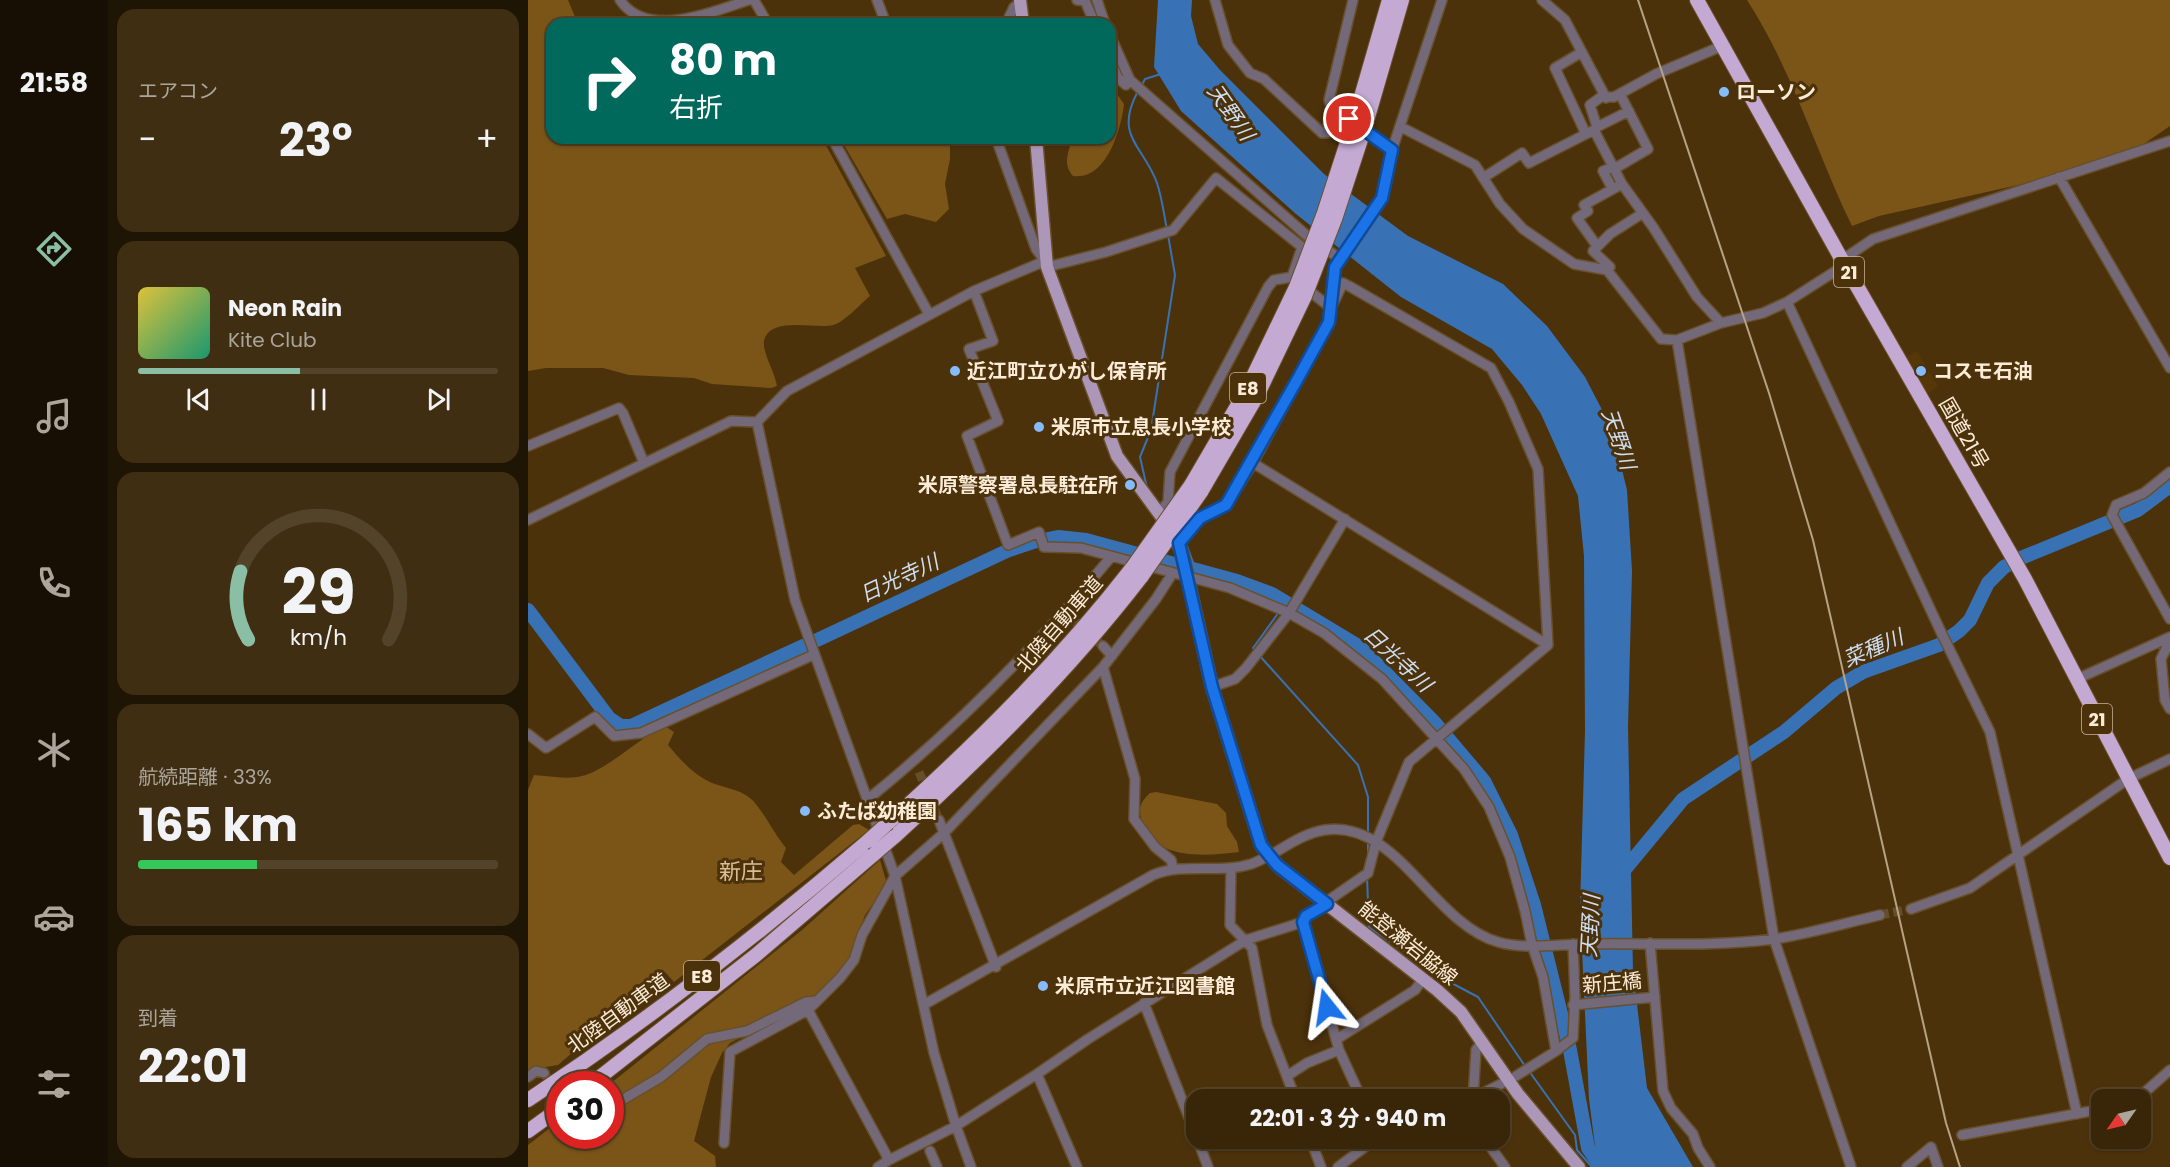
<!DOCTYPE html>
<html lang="ja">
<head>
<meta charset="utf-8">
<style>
  :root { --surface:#392608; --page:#402e12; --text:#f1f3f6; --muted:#aba59c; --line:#534329; --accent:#8abfa5 }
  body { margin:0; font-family:Poppins,"Noto Sans JP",sans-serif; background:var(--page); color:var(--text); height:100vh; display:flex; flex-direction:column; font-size:22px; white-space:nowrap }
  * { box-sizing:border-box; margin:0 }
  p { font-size:20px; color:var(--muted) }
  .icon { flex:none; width:33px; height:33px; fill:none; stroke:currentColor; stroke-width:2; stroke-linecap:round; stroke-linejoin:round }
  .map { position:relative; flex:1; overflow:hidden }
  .side { display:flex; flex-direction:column; gap:9px; padding:9px; background:#1f1504; width:420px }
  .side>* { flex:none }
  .hud { position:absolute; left:18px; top:18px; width:570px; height:126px; border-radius:18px; box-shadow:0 2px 4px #0004,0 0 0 2px var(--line); background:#00695c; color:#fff; overflow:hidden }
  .needle { width:39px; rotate:236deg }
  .tools { position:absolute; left:1563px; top:1089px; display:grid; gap:12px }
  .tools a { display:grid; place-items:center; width:60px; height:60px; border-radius:12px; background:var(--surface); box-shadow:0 2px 4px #0004,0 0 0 2px var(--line); font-size:30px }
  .speed { position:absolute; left:18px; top:1071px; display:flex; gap:12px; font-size:30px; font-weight:700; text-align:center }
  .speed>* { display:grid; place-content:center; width:78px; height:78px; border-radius:50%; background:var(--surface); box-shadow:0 2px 4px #0004,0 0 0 2px var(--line); line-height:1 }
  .speed .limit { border:9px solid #d22; background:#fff; color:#111 }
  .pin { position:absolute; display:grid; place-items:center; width:51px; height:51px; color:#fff; margin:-26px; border:3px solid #fff; border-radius:50%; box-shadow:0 2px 6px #0007 }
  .me { position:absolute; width:66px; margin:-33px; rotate:345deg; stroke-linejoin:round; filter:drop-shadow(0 0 4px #0008) }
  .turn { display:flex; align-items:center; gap:21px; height:126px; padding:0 24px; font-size:27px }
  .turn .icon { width:78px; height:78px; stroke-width:2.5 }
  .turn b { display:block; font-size:42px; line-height:51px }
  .big { font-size:45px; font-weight:700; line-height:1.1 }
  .side .tile { flex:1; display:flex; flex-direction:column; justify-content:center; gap:9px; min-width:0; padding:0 21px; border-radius:18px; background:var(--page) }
  .side .dial { align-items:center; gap:0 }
  .dial svg { height:156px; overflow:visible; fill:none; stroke:var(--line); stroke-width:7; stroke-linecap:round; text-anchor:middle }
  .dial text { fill:var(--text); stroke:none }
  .song { display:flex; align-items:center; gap:18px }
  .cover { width:72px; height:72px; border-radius:9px; background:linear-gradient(135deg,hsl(50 70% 55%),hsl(160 70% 35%)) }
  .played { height:6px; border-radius:3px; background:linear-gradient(90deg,var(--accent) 45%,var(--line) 45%) }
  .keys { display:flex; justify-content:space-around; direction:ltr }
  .heat { display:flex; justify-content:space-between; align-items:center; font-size:33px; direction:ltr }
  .charge { height:9px; border-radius:4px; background:linear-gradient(90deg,#34c759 33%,var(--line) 0) }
  .trip { position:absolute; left:658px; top:1089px; width:324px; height:60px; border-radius:18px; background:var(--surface); box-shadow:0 2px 4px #0004,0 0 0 2px var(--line); font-weight:700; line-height:60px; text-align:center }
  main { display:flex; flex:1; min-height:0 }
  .menu { display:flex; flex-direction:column; width:108px; justify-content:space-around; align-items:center; background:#170f03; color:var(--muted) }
  .menu .icon { width:42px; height:42px }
  .menu .active { color:var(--accent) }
  .menu b { font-size:27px; color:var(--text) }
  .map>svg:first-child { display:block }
  .built { fill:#563806 }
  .green { fill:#7b5417 }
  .water { fill:#3972b4 }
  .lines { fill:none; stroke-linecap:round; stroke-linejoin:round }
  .stream { stroke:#3972b4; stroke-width:2 }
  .river { stroke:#3972b4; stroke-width:14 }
  .minor-tunnel { stroke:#664e2a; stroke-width:9; stroke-dasharray:9 4.5; stroke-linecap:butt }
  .minor-casing { stroke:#68502c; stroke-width:12 }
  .major-casing { stroke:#68502c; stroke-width:15 }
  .highway-casing { stroke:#68502c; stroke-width:16 }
  .minor { stroke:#736979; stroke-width:9 }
  .major { stroke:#ad97b9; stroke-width:12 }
  .highway { stroke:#c4aad3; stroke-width:14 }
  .rail { stroke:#b6a286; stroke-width:2 }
  .highway-bridge-casing { stroke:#68502c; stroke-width:16; stroke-linecap:butt }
  .highway-bridge { stroke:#c4aad3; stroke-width:14 }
  .route-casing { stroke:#114b97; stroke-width:15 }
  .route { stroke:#1a73e8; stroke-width:10 }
  .poi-dot { fill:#85bbfb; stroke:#4c320b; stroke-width:2 }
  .labels { text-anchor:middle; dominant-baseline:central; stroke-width:6; stroke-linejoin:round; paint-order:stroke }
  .shield { fill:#4c320b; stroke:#c7b49a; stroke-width:1.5 }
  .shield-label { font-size:18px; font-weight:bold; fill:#fcebd7 }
  .poi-label { font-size:20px; font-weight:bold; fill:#fcebd7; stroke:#4c320b; text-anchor:start }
  .street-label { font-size:20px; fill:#fcebd7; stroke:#4c320b }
  .water-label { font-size:21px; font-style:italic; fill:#ceddef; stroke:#4c320b }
  .quarter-label { font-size:22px; fill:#dcbc95; stroke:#4c320b }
</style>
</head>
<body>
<main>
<nav class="menu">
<b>21:58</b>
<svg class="icon active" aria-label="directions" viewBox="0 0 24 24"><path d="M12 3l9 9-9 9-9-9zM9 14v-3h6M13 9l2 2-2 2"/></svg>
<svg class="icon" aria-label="music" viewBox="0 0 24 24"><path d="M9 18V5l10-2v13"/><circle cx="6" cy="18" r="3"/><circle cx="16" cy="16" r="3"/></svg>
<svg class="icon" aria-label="phone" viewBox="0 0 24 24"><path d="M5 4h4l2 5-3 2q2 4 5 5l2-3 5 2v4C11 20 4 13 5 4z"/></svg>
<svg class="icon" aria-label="climate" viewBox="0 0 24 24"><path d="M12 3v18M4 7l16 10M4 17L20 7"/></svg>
<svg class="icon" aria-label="car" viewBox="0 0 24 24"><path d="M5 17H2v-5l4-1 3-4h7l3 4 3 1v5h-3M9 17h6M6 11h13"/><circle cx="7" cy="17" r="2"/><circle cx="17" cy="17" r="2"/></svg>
<svg class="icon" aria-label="filters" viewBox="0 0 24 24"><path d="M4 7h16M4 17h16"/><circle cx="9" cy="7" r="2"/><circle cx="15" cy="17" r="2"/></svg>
</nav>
<section class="side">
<div class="tile"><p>エアコン</p>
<div class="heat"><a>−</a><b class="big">23°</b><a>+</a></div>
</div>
<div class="tile">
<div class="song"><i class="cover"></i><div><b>Neon Rain</b><p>Kite Club</p></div></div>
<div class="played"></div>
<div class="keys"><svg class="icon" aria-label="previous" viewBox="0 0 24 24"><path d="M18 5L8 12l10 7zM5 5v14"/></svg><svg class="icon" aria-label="pause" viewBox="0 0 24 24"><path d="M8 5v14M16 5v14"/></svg><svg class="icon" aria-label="next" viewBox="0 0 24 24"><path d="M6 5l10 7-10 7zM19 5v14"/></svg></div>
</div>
<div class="tile dial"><svg viewBox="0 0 100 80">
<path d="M14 69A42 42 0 1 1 86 69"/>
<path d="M14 69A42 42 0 0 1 10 34" stroke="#8abfa5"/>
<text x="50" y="56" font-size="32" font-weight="700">29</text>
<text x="50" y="72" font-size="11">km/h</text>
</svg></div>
<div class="tile"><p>航続距離 · 33%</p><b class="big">165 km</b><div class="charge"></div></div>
<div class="tile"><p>到着</p><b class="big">22:01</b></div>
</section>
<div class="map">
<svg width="1642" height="1167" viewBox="0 0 1642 1167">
  <rect width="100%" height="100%" fill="#4c320b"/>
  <path class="built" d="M1389,351L1410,387L1398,394L1377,358Z"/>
  <path class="green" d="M0,0H40L50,24H24V138H294L358,256L327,268L342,296C332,304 317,322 305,325C290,330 242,315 236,341C234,352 247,372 249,386L243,388L184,384L166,378L101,375L75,368H18L0,371Z
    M1219,0H1642V126L1601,154L1567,168L1351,216L1324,226C1288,152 1264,69 1219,0Z
    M582,91L589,94L596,104C593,130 578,181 545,176C534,164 541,152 544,138H582Z
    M312,138H422V159L417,184L421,209L408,222L377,214L359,219Z
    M137,726L146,732L140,745C151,758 163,772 178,780C192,788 210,788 222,798C234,808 246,834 258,848L253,862L266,875L325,825L331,824L341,830L146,982L137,972L30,1065L6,1069L0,1074V790L6,775C20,776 35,779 49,777C76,774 111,737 137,726Z
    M628,792L689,804L698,813L699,826L709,842L711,852C678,856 627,861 614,822C610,809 612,802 622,793Z
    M352,860L359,884L337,915L319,965L291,996L266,1002L255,1008L235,1025L202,1043L194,1053L183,1077L166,1141L187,1156L188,1167H0V1145L31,1121L32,1136H82V1084L274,930Z"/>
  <path class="water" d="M630,0H664L663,16L670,44L692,70L796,174L880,236L975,284L1019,326L1057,377L1084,429L1099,490L1104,571L1100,727L1105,971L1119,1088L1165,1167H1076L1067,1146L1061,1099L1052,907L1057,731L1056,556L1050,496L1013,414L994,385L964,349L873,297L768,214L653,111L626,67Z"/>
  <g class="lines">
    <path class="stream" d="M615,83L617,79L633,74
      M609,93C586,137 616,146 629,183C634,198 636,214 639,230
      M619,488L612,457L623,430L647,275L640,235
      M623,492L634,507
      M659,546L670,576
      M728,651L725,648L751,612
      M731,655L830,765L840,797V835
      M840,859V841
      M839,877L841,927L914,978L950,997L997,1066
      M1001,1071L1047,1135L1049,1150L1064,1167"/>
    <path class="river" d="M0,610L81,718L93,726H103L275,646
      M287,641L481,550L505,542L530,537L558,540L709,581L744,594L832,647L907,723L956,781L983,835L1006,905L1042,1050L1060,1148L1073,1167
      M1093,874L1155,799L1256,732L1308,688L1335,672L1411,645L1431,631L1442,620L1460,583L1476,567L1493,558L1610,510L1642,486"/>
    <path class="minor-tunnel" d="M545,620L575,646
      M391,772L411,820
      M1352,915L1383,909
      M16,1073L32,1095"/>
    <g class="minor-casing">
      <path id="minor" d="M92,0C119,40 183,12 221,0
        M226,0L240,24
        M349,0L358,24
        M549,0L557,1L567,24
        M569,0L577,24
        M1014,0L1037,20L1078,98
        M478,24L486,7L492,4
        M582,35L602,80L777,234L812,259
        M1054,52L1027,68L1058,134
        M582,60L590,78L598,85L602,80
        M803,106L801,100L825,0
        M873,127L947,165L972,204L995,229L1046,264L1079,270L1133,339L1149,340L1193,323L1235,313L1259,302L1317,265
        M1069,127L1101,111
        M304,138L401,314
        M864,150L914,0
        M1086,169L1120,149L1092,94
        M1531,177L1642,368
        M955,178L994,153L1001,163L1066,130
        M1084,188L1075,171L1085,167
        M1069,246L1049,218L1060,211L1056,205L1094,184
        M1314,260L1345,239L1642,141
        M519,267L578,252L645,230L688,178L774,247L764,277
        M1079,270L1082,267L1065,251L1082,234L1115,213
        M446,291L465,341L441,349L470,421L439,436L480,545L511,532L516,547L553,548L702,588L761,613L796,633L854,679L936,769L961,807L982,857L997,911L1004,945L1015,977L1028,1051L988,1076
        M1259,302L1412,630L1462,732L1549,1114
        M1193,323L1169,297L1125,227L1094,184L1066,130L1069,127L1062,105L1073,97H1086L1128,74L1194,46
        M1149,340L1246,939L1323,1167
        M0,446L91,408L95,413L116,463
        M725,463L1020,645
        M1642,472L1616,493L1588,505L1584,515L1642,619
        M631,513L640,502L642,472L740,287L746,280L764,277L803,308L815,283L821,286L963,368L981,402L1010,469L1020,645L881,762L848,842L840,873L778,916L775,922L811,1050L779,1063L759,1076
        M0,520L203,421L229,422
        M651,543L672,518L698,505L725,463L801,322L807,267L854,198L864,150L803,106L799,133H794L736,79L722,73L700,45L687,0
        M1642,641L1633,659L1637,700L1642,709
        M575,646L584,656
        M575,667L607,779L606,819L627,847L643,860L645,868
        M1549,679L1642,637
        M684,687L707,679L718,668L761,613L817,519
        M0,734L18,748L67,717L86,736L113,733L285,655
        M339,800C429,727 509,646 583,557
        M411,820L468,967
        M703,868L702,925L724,948L739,1025L768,1100
        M1383,909L1442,888L1600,779L1642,759
        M1122,943L1135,1091L1143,1108L1165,1134L1170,1148L1182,1167
        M616,1003L669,1138
        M397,1004L625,875C657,862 691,874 723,864C749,855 769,834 797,830C870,820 904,923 970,942C997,950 1032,944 1060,944C1121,943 1185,947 1246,939C1281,934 1317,923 1352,915
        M1045,1005L1127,997
        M280,1010L361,1160L428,1126L509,1074L549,1167
        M809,1039L887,990L895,979
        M811,1050L834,1100
        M1028,1051L1045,1038L1047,996L1045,944
        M509,1074L560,1039L718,940L775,922
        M0,1077L8,1071L16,1073
        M930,1100L955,1093L977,1082
        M945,1100L948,1050L955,1041
        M1608,1100L1642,1070
        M82,1107L133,1077L179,1039L219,1031L278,1002L289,1001
        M1434,1135L1574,1109
        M669,1138L680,1167
        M782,1138L793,1167
        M956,1138L977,1167
        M196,1143L202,1052L280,1010L312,978L326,960L334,935L367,876L416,833L575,667L628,599L644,574
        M402,1151L409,1167
        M350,1167L361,1160
        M443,1167L428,1126L406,1053L367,876L267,600L229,422L259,391L446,291L517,261L508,249L468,138
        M810,1167L849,1138
        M1379,1167L1403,1147L1410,1167"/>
    </g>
    <g class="major-casing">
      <path id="major" d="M492,0L495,24
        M508,138L519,267L589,456L638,523L654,552L684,687L733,845L750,866L909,990L933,1012L990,1094L1051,1167"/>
    </g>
    <g class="highway-casing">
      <path id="highway" d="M1169,0L1314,260L1497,579L1642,858
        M827,118L861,0
        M838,124L874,0
        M663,485L719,389L768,287
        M673,492L729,396L777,296
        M360,823C448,744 531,662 604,568
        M366,837C455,756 540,672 614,576
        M63,1084L228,955L345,855
        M0,1100C119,1021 232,934 340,841
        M0,1131L32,1108"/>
    </g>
    <use href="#minor" class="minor"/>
    <use href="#major" class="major"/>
    <use href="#highway" class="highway"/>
    <path class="rail" d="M1110,0L1241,393L1285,540L1418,1123L1432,1167"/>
    <g class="highway-bridge-casing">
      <path id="highway-bridge" d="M768,287L796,213L827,118
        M777,296L807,219L838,124
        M604,568L663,485
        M614,576L673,492
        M340,841L360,823
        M345,855L366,837"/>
    </g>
    <use href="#highway-bridge" class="highway-bridge"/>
  </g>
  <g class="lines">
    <g class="route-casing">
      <path id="route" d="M799,1007L775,922L778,916L799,904L749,865L733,845L684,687L651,543L672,518L698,505L768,382L801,322L807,267L854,198L864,150L821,119"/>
    </g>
    <use href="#route" class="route"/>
  </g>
  <g class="poi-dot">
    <circle cx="1196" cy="92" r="6"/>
    <circle cx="427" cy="371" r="6"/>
    <circle cx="1393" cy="371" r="6"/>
    <circle cx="511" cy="427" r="6"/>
    <circle cx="602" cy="485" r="6"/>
    <circle cx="277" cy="811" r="6"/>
    <circle cx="515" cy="986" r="6"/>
  </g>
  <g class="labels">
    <g class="shield">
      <rect x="1306" y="257" width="30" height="30" rx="4.5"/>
      <rect x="702" y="373" width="36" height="30" rx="4.5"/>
      <rect x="1554" y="704" width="30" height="30" rx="4.5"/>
      <rect x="156" y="961" width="36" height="30" rx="4.5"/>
    </g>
    <g class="shield-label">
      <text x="1321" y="272">21</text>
      <text x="720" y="388">E8</text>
      <text x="1569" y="719">21</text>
      <text x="174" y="976">E8</text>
    </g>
    <g class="poi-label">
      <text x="1208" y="92">ローソン</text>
      <text x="439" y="371">近江町立ひがし保育所</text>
      <text x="1405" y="371">コスモ石油</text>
      <text x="523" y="427">米原市立息長小学校</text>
      <text x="590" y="485" text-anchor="end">米原警察署息長駐在所</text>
      <text x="289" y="811">ふたば幼稚園</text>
      <text x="527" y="986">米原市立近江図書館</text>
    </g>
    <g class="street-label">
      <text transform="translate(1436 433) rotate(60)">国道21号</text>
      <text transform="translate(531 624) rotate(-49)">北陸自動車道</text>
      <text transform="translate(880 943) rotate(39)">能登瀬岩脇線</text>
      <text transform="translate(1084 983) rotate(-5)">新庄橋</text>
      <text transform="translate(90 1013) rotate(-36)">北陸自動車道</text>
    </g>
    <g class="water-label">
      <text transform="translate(703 112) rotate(55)">天野川</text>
      <text transform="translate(1091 439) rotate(71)">天野川</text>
      <text transform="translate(371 578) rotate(-25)">日光寺川</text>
      <text transform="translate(1345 648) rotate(-23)">菜種川</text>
      <text transform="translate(870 659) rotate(43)">日光寺川</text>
      <text transform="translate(1062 926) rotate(-87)">天野川</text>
    </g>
    <g class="quarter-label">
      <text x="213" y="871">新庄</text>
    </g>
  </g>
</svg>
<div class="tools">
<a><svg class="needle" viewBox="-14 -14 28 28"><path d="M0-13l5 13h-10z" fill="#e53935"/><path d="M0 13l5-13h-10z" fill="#aba59c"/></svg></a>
</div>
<div class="speed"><div class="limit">30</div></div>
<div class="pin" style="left:821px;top:119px;background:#d93025"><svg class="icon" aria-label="arrive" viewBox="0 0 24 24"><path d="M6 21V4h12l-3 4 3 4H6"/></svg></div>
<svg class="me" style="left:799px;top:1007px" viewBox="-20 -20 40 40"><path d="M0-17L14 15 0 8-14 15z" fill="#1a73e8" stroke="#fff" stroke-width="4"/></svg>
<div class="trip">22:01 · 3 分 · 940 m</div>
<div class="hud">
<div class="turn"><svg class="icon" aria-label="right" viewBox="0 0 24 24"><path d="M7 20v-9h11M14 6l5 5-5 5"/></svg><div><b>80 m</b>右折</div></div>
</div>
</div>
</main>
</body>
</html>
